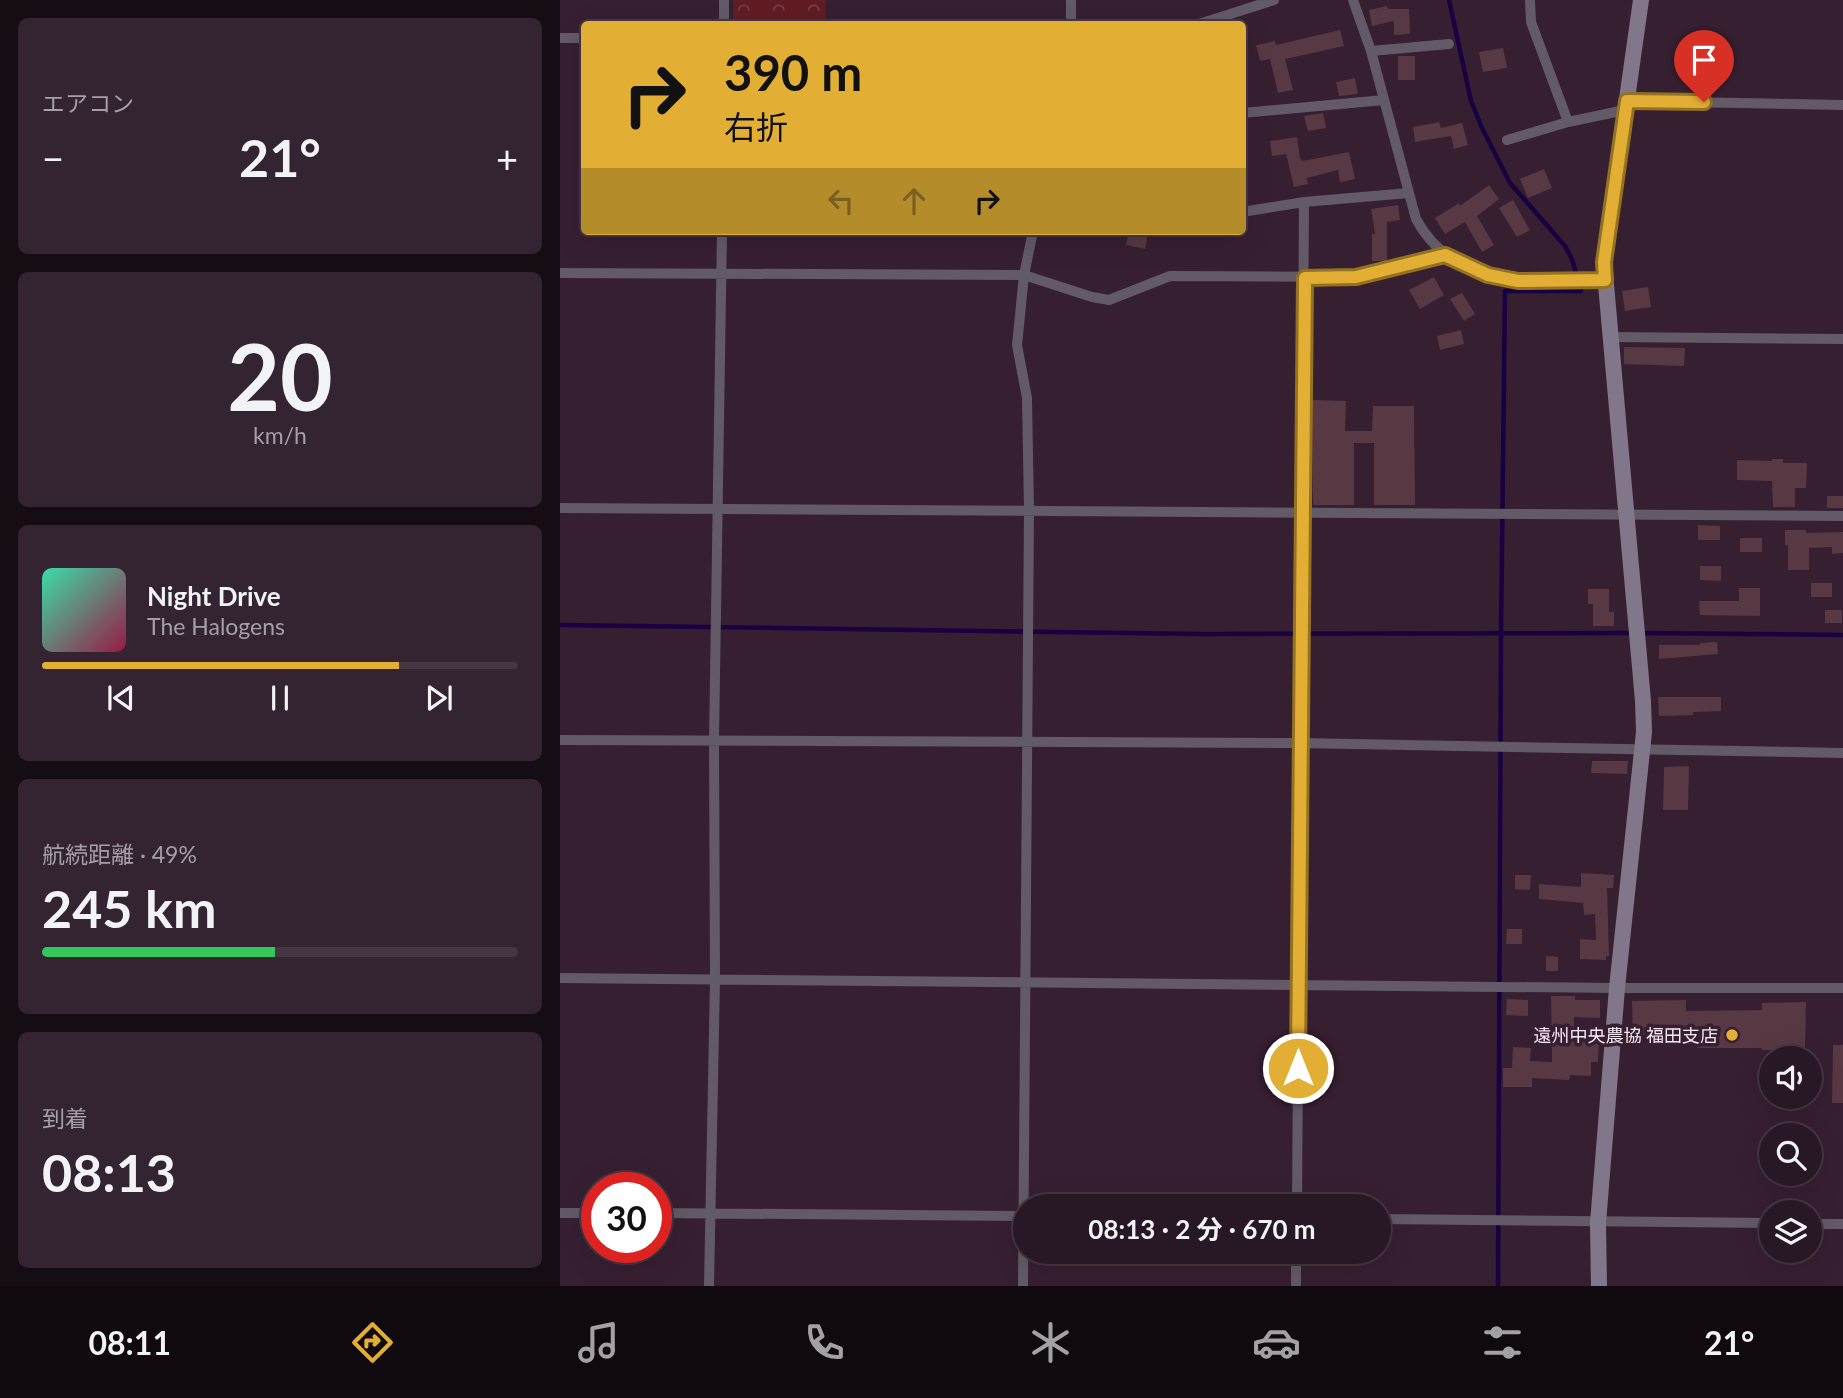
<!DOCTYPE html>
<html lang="ja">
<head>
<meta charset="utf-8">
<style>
  :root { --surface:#281725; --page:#342432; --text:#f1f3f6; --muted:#a59fa7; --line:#443642; --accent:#e2af34 }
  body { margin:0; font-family:Lato,"Noto Sans JP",sans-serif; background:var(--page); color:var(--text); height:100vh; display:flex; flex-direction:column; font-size:26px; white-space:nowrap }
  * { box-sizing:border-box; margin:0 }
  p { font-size:23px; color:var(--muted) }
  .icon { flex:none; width:38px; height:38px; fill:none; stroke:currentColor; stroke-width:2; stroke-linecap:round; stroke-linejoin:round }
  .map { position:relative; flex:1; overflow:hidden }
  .sheet { display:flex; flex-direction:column; gap:18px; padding:18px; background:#160d14; width:560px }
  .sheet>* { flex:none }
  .banner { position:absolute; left:21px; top:21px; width:665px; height:214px; border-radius:7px; box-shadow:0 7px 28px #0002,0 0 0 2px var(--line); background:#e2af34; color:#111; overflow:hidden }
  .controls { position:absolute; left:1199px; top:1046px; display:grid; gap:14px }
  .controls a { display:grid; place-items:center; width:63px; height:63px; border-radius:50%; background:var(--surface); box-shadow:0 7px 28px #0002,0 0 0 2px var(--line); font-size:35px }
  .speed { position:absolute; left:21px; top:1172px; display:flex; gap:14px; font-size:35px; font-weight:700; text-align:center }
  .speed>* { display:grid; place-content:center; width:91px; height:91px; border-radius:50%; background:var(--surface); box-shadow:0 7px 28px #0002,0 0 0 2px var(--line); line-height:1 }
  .speed .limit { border:10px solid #d22; background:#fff; color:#111 }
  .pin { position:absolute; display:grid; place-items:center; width:60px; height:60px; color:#fff; margin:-72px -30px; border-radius:50% 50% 50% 0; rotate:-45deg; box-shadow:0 0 7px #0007 }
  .pin .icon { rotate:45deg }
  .me { position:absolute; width:77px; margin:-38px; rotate:0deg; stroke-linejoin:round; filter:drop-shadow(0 0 5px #0008) }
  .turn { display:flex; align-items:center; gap:24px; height:147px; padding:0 28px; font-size:32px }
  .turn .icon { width:91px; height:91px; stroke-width:2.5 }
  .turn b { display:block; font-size:49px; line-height:60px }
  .lanes { display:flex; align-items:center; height:66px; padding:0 28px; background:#0003; justify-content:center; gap:35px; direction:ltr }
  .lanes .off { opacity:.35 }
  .big { font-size:52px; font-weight:700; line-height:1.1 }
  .sheet .tile { flex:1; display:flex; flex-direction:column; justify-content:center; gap:10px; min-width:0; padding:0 24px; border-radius:10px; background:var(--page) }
  .sheet .dial { align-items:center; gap:0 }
  .dial b { font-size:91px; line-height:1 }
  .song { display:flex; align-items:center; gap:21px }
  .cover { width:84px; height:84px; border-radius:10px; background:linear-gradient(135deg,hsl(160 70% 55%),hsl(340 70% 35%)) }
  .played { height:7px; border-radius:4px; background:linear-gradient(90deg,var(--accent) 75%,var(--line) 75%) }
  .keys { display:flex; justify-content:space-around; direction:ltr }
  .heat { display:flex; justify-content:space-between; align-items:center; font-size:38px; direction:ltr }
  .charge { height:10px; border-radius:5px; background:linear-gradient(90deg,#34c759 49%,var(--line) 0) }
  .trip { position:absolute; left:453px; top:1194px; width:378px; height:70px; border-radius:35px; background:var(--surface); box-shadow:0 7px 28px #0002,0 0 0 2px var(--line); font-weight:700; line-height:70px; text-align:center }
  .tab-bar { display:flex; height:112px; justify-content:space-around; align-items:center; background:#10090f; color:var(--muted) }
  .tab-bar .icon { width:49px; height:49px }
  .tab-bar .current { color:var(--accent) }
  .tab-bar b { font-size:32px; color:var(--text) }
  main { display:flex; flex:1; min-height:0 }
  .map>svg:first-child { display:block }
  .forest { fill:url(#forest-crowns) }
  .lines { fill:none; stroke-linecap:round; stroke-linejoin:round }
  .stream { stroke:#180041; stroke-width:4.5 }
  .building { fill:#573843 }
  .street { stroke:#625a66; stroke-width:10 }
  .secondary { stroke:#82768a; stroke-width:16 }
  .route-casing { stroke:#937222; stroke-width:18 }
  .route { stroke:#e2af34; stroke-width:12 }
  .poi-dot { fill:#e2af34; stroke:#361f31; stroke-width:2.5 }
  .labels { text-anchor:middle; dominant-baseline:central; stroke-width:7; stroke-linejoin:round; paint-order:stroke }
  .poi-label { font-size:18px; fill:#f8e8f4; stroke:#361f31; text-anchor:end }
</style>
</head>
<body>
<main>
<section class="sheet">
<div class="tile"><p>エアコン</p>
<div class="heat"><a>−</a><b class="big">21°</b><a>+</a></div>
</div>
<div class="tile dial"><b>20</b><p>km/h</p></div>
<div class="tile">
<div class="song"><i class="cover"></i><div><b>Night Drive</b><p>The Halogens</p></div></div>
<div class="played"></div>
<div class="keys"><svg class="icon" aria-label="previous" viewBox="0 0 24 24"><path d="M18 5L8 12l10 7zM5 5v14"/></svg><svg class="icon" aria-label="pause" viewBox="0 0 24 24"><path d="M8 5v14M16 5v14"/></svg><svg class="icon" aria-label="next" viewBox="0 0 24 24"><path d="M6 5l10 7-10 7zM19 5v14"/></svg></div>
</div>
<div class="tile"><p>航続距離 · 49%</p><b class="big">245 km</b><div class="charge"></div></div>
<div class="tile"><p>到着</p><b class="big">08:13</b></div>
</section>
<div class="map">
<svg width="1283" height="1286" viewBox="0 0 1283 1286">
  <defs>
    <pattern id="forest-crowns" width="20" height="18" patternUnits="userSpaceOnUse" patternTransform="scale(1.75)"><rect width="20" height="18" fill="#611c23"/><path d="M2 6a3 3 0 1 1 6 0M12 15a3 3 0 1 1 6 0" fill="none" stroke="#783d44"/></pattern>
  </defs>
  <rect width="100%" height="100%" fill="#361f31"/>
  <path class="forest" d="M173,0H266L265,24H173Z"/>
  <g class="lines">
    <path class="stream" d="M889,0L911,101L922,128L950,183L1005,246L1012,259L1021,291H945L941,633L938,1286
      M0,625L643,634L1073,633
      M1082,633L1283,635"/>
  </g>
  <path class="building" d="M827,6L828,9H849L850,34L834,35V21L812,26L809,10Z
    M780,30L784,46L725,59L733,90L718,93L710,59L700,61L696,45L715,41L716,45Z
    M943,48L947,68L923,72L919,52Z
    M838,56H855V80H838Z
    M795,78L798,94L779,96L776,82Z
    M763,113L766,128L748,131L744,116Z
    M879,122L881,128L902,123L908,145L894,149L891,136L855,142L853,127Z
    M737,137L740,158L743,161L789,152L795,179L780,182L778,170L747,178L748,184L734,187L726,154L712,156L710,141Z
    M984,169L992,188L968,198L960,179Z
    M929,185L939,199L917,216L934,245L922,252L905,222L885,234L875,218L899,203L900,206Z
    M953,200L970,230L957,237L939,208Z
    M838,205L840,220L827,222V261H812V234H815L811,209Z
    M569,231L588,234L585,249L566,245Z
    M874,277L884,295L860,309L849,290Z
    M1088,287L1091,307L1065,311L1062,291Z
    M902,293L915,314L904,321L890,299Z
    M901,330L904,344L880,350L877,336Z
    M1064,347L1125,348L1124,366L1064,364Z
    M752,400L786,401L785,431H812L813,406H854L855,505H814V443H794V505H753Z
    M1212,459H1223V463H1247L1246,488H1235V507H1213L1212,481L1177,480V460L1212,461Z
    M1267,496H1283V508H1267Z
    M1138,525L1160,526V540H1138Z
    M1225,530H1246V533L1283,532V553L1272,554V547L1249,548V570H1228V545H1225Z
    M1180,538H1202V552H1180Z
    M1140,566H1161V581L1140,580Z
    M1251,583H1272V597H1251Z
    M1179,588H1200V616L1140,615L1139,601H1179Z
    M1028,589H1049V612H1054V626H1033V604H1028Z
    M1265,610H1282V623H1265Z
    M1157,642L1158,654L1099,659V645H1140V643Z
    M1098,697H1161V711L1133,712V715L1099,716Z
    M1032,761H1068L1067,774L1031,773Z
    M1129,766L1128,810H1103L1104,767Z
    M1021,873L1054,875L1053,888H1047L1049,956H1046V960L1020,959V939L1036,940L1035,914L1024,915L1023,903L979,899V884L1021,887Z
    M955,875H971L970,890L955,889Z
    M947,929H962V944H946Z
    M986,956L998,957V971H986Z
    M991,996H1015V1000H1040V1018L1014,1017V1038L1039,1040L1038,1062H1031V1076L1010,1075L1009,1080L972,1078V1087H943V1068H952L953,1047L971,1048L970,1061L992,1062Z
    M947,999L968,1000V1016L946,1015Z
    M1126,1000V1011L1202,1010V1003L1246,1002L1245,1050H1202V1048H1137V1037L1073,1038L1072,1001Z
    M1273,1045H1283V1103H1272Z"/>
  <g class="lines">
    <path class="street" d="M793,0L811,51L856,219C895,291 975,281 1045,280
      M970,0L971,22L1008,122
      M164,24V0
      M511,24V0
      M639,24L714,0
      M0,38H24
      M811,51L889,44
      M1067,101L1283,105
      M682,113L824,100
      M947,140L1008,122L1065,110
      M682,212L744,202L849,193
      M0,273L464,275L532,297L549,300L610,276L796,277L885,255
      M1050,337L1283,339
      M0,508L1283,516
      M0,740L739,743L1283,753
      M0,978L1057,988H1283
      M737,1206L744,202
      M0,1213H37
      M96,1213L466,1216
      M819,1219L1211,1223
      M1250,1224H1283
      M149,1286L155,979L154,740L162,231
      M463,1286L469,510L467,398L457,345L464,275L473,231
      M736,1286V1251"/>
    <path class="secondary" d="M1039,1286L1038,1223L1057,988L1084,732L1083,701L1044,262L1081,0"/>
  </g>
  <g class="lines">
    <g class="route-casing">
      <path id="route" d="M738,1068L745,278L796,277L885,255L928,275L958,281L1045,280L1044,262L1067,101L1144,102"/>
    </g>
    <use href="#route" class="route"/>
  </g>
  <circle class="poi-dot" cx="1172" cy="1035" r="7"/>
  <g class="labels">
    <g class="poi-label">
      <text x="1158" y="1035">遠州中央農協 福田支店</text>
    </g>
  </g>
</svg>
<div class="controls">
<a><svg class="icon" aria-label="sound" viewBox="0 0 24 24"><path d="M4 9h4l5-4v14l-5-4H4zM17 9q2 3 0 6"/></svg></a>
<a><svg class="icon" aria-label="search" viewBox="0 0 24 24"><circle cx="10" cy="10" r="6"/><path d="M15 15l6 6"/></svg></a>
<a><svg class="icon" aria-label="layers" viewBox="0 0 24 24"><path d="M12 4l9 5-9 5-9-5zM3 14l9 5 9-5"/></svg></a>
</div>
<div class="speed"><div class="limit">30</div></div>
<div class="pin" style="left:1144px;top:102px;background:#d93025"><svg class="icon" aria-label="arrive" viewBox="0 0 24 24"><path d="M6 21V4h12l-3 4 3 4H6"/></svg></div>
<svg class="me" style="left:738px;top:1068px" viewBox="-20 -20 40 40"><circle r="17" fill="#e2af34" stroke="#fff" stroke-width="3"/><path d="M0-11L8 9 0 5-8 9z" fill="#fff"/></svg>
<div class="trip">08:13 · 2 分 · 670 m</div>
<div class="banner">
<div class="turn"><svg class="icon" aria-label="right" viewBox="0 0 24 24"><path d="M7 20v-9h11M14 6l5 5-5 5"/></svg><div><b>390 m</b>右折</div></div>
<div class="lanes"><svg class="icon off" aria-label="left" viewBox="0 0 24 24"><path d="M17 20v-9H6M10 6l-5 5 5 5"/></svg><svg class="icon off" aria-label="ahead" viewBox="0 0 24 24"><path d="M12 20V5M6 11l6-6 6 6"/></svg><svg class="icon" aria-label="right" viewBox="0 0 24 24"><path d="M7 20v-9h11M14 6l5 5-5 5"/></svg></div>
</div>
</div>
</main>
<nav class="tab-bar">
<b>08:11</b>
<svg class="icon current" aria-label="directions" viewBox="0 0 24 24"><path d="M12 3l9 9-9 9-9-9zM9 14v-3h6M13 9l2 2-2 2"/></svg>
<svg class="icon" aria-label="music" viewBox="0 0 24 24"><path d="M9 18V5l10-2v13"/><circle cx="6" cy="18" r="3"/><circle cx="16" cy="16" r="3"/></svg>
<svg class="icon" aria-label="phone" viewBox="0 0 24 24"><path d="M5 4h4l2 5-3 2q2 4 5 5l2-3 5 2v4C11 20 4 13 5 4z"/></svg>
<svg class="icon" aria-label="climate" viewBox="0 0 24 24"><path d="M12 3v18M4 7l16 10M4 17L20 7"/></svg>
<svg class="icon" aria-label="car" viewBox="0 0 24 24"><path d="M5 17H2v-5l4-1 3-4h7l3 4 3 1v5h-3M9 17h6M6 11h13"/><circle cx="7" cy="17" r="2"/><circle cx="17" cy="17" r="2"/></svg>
<svg class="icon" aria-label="filters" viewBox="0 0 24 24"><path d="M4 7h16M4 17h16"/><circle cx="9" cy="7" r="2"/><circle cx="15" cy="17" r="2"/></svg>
<b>21°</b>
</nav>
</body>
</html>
